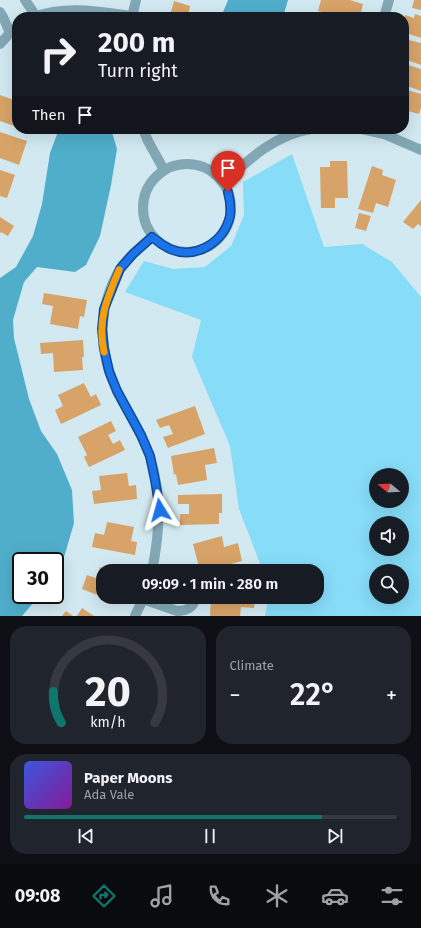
<!DOCTYPE html>
<html lang="en">
<head>
<meta charset="utf-8">
<style>
  :root { --surface:#171b24; --page:#20242c; --text:#f1f3f6; --muted:#9ea1a6; --line:#363941; --accent:#0f766e }
  body { margin:0; font-family:"Fira Sans",sans-serif; background:var(--page); color:var(--text); height:100vh; display:flex; flex-direction:column; font-size:15px; white-space:nowrap }
  * { box-sizing:border-box; margin:0 }
  p { font-size:13px; color:var(--muted) }
  .icon { flex:none; width:22px; height:22px; fill:none; stroke:currentColor; stroke-width:2; stroke-linecap:round; stroke-linejoin:round }
  .map { position:relative; height:616px; overflow:hidden }
  .details { display:flex; flex-direction:column; gap:10px; padding:10px; background:#0d0f14; flex:1 }
  .details>* { flex:none }
  .guide { position:absolute; left:12px; top:12px; width:397px; height:122px; border-radius:16px; box-shadow:0 4px 16px #0002; background:#171b24; color:var(--text); overflow:hidden }
  .needle { width:26px; rotate:288deg }
  .tools { position:absolute; left:369px; top:468px; display:grid; gap:8px }
  .tools a { display:grid; place-items:center; width:40px; height:40px; border-radius:50%; background:var(--surface); box-shadow:0 4px 16px #0002; font-size:20px }
  .speed { position:absolute; left:12px; top:552px; display:flex; gap:8px; font-size:20px; font-weight:700; text-align:center }
  .speed>* { display:grid; place-content:center; width:52px; height:52px; border-radius:50%; background:var(--surface); box-shadow:0 4px 16px #0002; line-height:1 }
  .speed .limit { border:2px solid #111; border-radius:6px; background:#fff; color:#111 }
  .pin { position:absolute; display:grid; place-items:center; width:34px; height:34px; color:#fff; margin:-41px -17px; border-radius:50% 50% 50% 0; rotate:-45deg; box-shadow:0 0 4px #0007 }
  .pin .icon { rotate:45deg }
  .me { position:absolute; width:44px; margin:-22px; rotate:352deg; stroke-linejoin:round; filter:drop-shadow(0 0 3px #0008) }
  .turn { display:flex; align-items:center; gap:14px; height:84px; padding:0 20px; font-size:18px }
  .turn .icon { width:52px; height:52px; stroke-width:2.5 }
  .turn b { display:block; font-size:28px; line-height:34px }
  .then { display:flex; align-items:center; height:38px; padding:0 20px; background:#0003; gap:8px; font-size:15px }
  .big { font-size:30px; font-weight:600; line-height:1.1 }
  .details .tile { flex:1; display:flex; flex-direction:column; justify-content:center; gap:6px; min-width:0; padding:0 14px; border-radius:16px; background:var(--page) }
  .details .dial { align-items:center; gap:0 }
  .dial svg { height:104px; overflow:visible; fill:none; stroke:var(--line); stroke-width:7; stroke-linecap:round; text-anchor:middle }
  .dial text { fill:var(--text); stroke:none }
  .song { display:flex; align-items:center; gap:12px }
  .cover { width:48px; height:48px; border-radius:6px; background:linear-gradient(135deg,hsl(230 70% 55%),hsl(290 70% 35%)) }
  .played { height:4px; border-radius:2px; background:linear-gradient(90deg,var(--accent) 80%,var(--line) 80%) }
  .keys { display:flex; justify-content:space-around; direction:ltr }
  .heat { display:flex; justify-content:space-between; align-items:center; font-size:22px; direction:ltr }
  .details .tiles { flex:1; display:grid; gap:10px; grid-template-columns:1fr 1fr }
  .tile:last-child { grid-column:span 2 }
  .trip { position:absolute; left:96px; top:564px; width:228px; height:40px; border-radius:16px; background:var(--surface); box-shadow:0 4px 16px #0002; font-weight:600; line-height:40px; text-align:center }
  .dock { display:flex; height:64px; justify-content:space-around; align-items:center; background:#090b0e; color:var(--muted) }
  .dock .icon { width:28px; height:28px }
  .dock .active { color:var(--accent) }
  .dock b { font-size:18px; color:var(--text) }
  .map>svg:first-child { display:block }
  .green { fill:#87dcf8; fill-rule:evenodd }
  .water { fill:#50aecb }
  .building { fill:#d7a368 }
  .lines { fill:none; stroke-linecap:round; stroke-linejoin:round }
  .minor { stroke:#83a8b5; stroke-width:10 }
  .route-casing { stroke:#114b97; stroke-width:10 }
  .route { stroke:#1a73e8; stroke-width:7 }
  .slow { stroke:#f59e0b; stroke-width:7 }
</style>
</head>
<body>
<div class="map">
<svg width="421" height="616" viewBox="0 0 421 616">
  <rect width="100%" height="100%" fill="#d2e9f1"/>
  <path class="green" d="M292,154L324,247L362,244L392,262L421,297V616H265L269,597H317V571H263L239,509L230,446L192,357L201,320L125,292L144,261L173,269L205,267L231,246L244,215L243,182ZM376,475H402V501H376ZM376,523H402V549H376ZM376,571H402V597H376Z"/>
  <path class="water" d="M228,0H288L283,17H221Z
    M59,129H111L117,149L111,185L100,236L86,265L75,272L37,267L24,282L13,320L14,338L29,399L41,431L57,454L72,490L74,523L65,554L58,573L55,576V561H21V595H40L22,616H0V278L16,267L33,236L42,204L50,153Z"/>
  <path class="building" d="M321,0H350L363,4L360,17H351V15L345,13L344,17H339L318,11Z
    M414,0H421V10L412,8Z
    M174,1L190,6L189,12L196,13L195,17H155L157,12L170,15Z
    M415,14L421,16V38L406,33L409,25L404,24L405,15L414,18Z
    M405,39L421,43V65L404,59Z
    M408,65L421,69V91L404,85V75H405Z
    M404,89L421,94V108L419,114L404,110Z
    M0,95L17,101V127L0,121Z
    M0,132L27,141L19,165L0,158Z
    M330,161H347L348,198H335V208H321L320,167H330Z
    M372,166L383,170L382,175L396,180L388,207L376,203L373,213L358,209Z
    M0,170L15,175L7,198L0,196Z
    M421,200V226L418,224L413,229L403,222Z
    M359,213L371,216L366,231L355,228Z
    M0,217L14,226L8,236L1,232L0,234Z
    M44,293L87,300L84,317L80,316L78,329L50,324L53,306L42,304Z
    M83,340L84,357H82L83,370L54,372L53,353L41,354L40,343Z
    M84,383L91,397L96,394L101,405L61,424L55,410L63,406L58,395Z
    M195,406L205,434L168,448L163,437L173,434L169,425L160,428L156,420Z
    M111,421L116,431L108,435L113,444L120,440L125,450L89,467L84,457L87,455L78,437Z
    M214,448L217,463L205,465L207,480L178,485L176,474L174,475L171,456Z
    M127,473L129,486L136,485L137,499L94,504L92,491L101,490L99,476Z
    M222,494V513H219V524L180,525V514H189V504H178V495Z
    M107,522L134,527L131,541L137,542L135,555L92,547L95,533L104,535Z
    M222,536L224,547L238,543L242,561L205,571H200L193,544Z
    M100,567L110,571H103V597L82,589L87,575L96,578Z
    M104,597H121L119,603Z
    M211,597H255L254,608L241,607L240,616H210Z
    M82,608L94,616H77Z
    M66,611L73,616H62Z"/>
  <g class="lines">
    <path class="minor" d="M25,0L36,16
      M0,12L3,17L10,33
      M34,17C67,5 99,12 132,16
      M132,17L136,0
      M384,17L389,0
      M0,44L10,33L17,28
      M143,129L148,141L164,170
      M362,129L384,134L421,150
      M143 208a44 44 0 1 1 88 0a44 44 0 1 1-88 0Z
      M223,183C248,160 276,134 311,129
      M152,571C160,531 162,496 150,457C142,433 128,413 117,391C98,352 97,307 120,269C128,256 141,247 152,237
      M143,599L177,611C186,611 195,607 195,597
      M135,616L144,597"/>
  </g>
  <g class="lines">
    <g class="route-casing">
      <path id="route" d="M160,510L155,480L150,456L141,435L117,391L109,371L104,348L102,329L104,309L120,269L133,254L152,237C158,242 164,246 170,249C196,260 224,242 230,216C231,208 230,200 228,192"/>
    </g>
    <use href="#route" class="route"/>
    <path class="slow" d="M104,352C97,321 107,298 119,270"/>
  </g>
</svg>
<div class="tools">
<a><svg class="needle" viewBox="-14 -14 28 28"><path d="M0-13l5 13h-10z" fill="#e53935"/><path d="M0 13l5-13h-10z" fill="#9ea1a6"/></svg></a>
<a><svg class="icon" aria-label="sound" viewBox="0 0 24 24"><path d="M4 9h4l5-4v14l-5-4H4zM17 9q2 3 0 6"/></svg></a>
<a><svg class="icon" aria-label="search" viewBox="0 0 24 24"><circle cx="10" cy="10" r="6"/><path d="M15 15l6 6"/></svg></a>
</div>
<div class="speed"><div class="limit">30</div></div>
<div class="pin" style="left:228px;top:192px;background:#d93025"><svg class="icon" aria-label="arrive" viewBox="0 0 24 24"><path d="M6 21V4h12l-3 4 3 4H6"/></svg></div>
<svg class="me" style="left:160px;top:510px" viewBox="-20 -20 40 40"><path d="M0-17L14 15 0 8-14 15z" fill="#1a73e8" stroke="#fff" stroke-width="4"/></svg>
<div class="trip">09:09 · 1 min · 280 m</div>
<div class="guide">
<div class="turn"><svg class="icon" aria-label="right" viewBox="0 0 24 24"><path d="M7 20v-9h11M14 6l5 5-5 5"/></svg><div><b>200 m</b>Turn right</div></div>
<div class="then">Then<svg class="icon" aria-label="arrive" viewBox="0 0 24 24"><path d="M6 21V4h12l-3 4 3 4H6"/></svg></div>
</div>
</div>
<section class="details">
<div class="tiles">
<div class="tile dial"><svg viewBox="0 0 100 80">
<path d="M14 69A42 42 0 1 1 86 69"/>
<path d="M14 69A42 42 0 0 1 8 45" stroke="#0f766e"/>
<text x="50" y="56" font-size="32" font-weight="700">20</text>
<text x="50" y="72" font-size="11">km/h</text>
</svg></div>
<div class="tile"><p>Climate</p>
<div class="heat"><a>−</a><b class="big">22°</b><a>+</a></div>
</div>
<div class="tile">
<div class="song"><i class="cover"></i><div><b>Paper Moons</b><p>Ada Vale</p></div></div>
<div class="played"></div>
<div class="keys"><svg class="icon" aria-label="previous" viewBox="0 0 24 24"><path d="M18 5L8 12l10 7zM5 5v14"/></svg><svg class="icon" aria-label="pause" viewBox="0 0 24 24"><path d="M8 5v14M16 5v14"/></svg><svg class="icon" aria-label="next" viewBox="0 0 24 24"><path d="M6 5l10 7-10 7zM19 5v14"/></svg></div>
</div>
</div>
</section>
<nav class="dock">
<b>09:08</b>
<svg class="icon active" aria-label="directions" viewBox="0 0 24 24"><path d="M12 3l9 9-9 9-9-9zM9 14v-3h6M13 9l2 2-2 2"/></svg>
<svg class="icon" aria-label="music" viewBox="0 0 24 24"><path d="M9 18V5l10-2v13"/><circle cx="6" cy="18" r="3"/><circle cx="16" cy="16" r="3"/></svg>
<svg class="icon" aria-label="phone" viewBox="0 0 24 24"><path d="M5 4h4l2 5-3 2q2 4 5 5l2-3 5 2v4C11 20 4 13 5 4z"/></svg>
<svg class="icon" aria-label="climate" viewBox="0 0 24 24"><path d="M12 3v18M4 7l16 10M4 17L20 7"/></svg>
<svg class="icon" aria-label="car" viewBox="0 0 24 24"><path d="M5 17H2v-5l4-1 3-4h7l3 4 3 1v5h-3M9 17h6M6 11h13"/><circle cx="7" cy="17" r="2"/><circle cx="17" cy="17" r="2"/></svg>
<svg class="icon" aria-label="filters" viewBox="0 0 24 24"><path d="M4 7h16M4 17h16"/><circle cx="9" cy="7" r="2"/><circle cx="15" cy="17" r="2"/></svg>
</nav>
</body>
</html>
